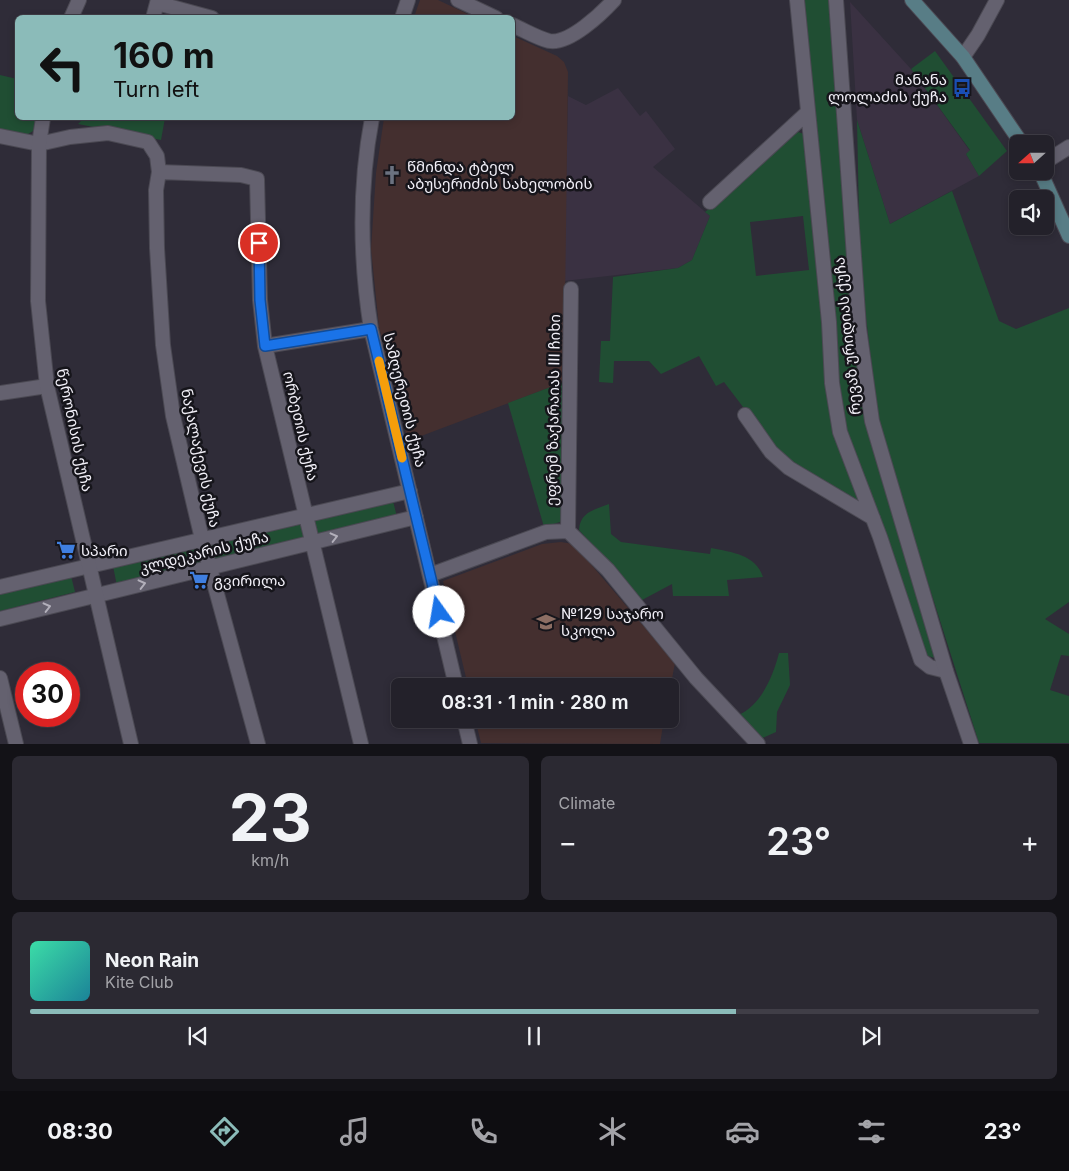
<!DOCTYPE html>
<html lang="en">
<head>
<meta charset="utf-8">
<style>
  :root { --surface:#23212a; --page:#2b2932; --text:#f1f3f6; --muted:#a3a3a8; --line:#403e47; --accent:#8bbbb9 }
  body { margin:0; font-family:Inter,"Noto Sans Georgian",sans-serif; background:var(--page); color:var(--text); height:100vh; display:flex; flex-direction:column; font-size:19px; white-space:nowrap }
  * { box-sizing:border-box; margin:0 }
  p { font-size:16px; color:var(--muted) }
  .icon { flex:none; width:28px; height:28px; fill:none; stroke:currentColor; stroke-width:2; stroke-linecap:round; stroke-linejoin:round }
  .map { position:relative; height:744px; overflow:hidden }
  .sheet { display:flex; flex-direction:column; gap:12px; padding:12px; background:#131217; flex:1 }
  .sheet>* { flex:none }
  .hud { position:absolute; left:15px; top:15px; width:500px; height:105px; border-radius:8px; box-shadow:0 2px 8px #0003,0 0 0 1px var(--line); background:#8bbbb9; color:#111; overflow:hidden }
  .needle { width:32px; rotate:249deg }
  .buttons { position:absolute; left:1009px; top:135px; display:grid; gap:10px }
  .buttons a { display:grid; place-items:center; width:45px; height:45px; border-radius:8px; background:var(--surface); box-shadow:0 2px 8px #0003,0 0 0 1px var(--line); font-size:25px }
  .speed { position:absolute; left:15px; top:662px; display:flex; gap:10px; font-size:25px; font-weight:700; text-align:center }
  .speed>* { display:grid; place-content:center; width:65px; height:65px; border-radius:50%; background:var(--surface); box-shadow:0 2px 8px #0003,0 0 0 1px var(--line); line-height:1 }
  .speed .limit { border:8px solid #d22; background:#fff; color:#111 }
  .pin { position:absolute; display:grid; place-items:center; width:42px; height:42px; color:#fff; margin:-21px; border:2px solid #fff; border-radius:50%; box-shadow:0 1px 5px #0007 }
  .me { position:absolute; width:55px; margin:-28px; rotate:347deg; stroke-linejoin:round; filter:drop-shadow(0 0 4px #0008) }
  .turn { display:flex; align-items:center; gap:18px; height:105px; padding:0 15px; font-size:22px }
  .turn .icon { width:65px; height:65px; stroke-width:2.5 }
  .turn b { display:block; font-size:35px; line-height:42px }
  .big { font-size:38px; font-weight:600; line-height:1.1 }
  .sheet .widget { flex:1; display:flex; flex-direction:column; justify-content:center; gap:8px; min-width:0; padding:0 18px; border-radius:8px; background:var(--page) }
  .sheet .dial { align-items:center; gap:0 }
  .dial b { font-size:65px; line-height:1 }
  .song { display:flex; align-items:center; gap:15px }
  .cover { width:60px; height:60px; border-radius:8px; background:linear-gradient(135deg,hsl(160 70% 55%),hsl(190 70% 35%)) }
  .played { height:5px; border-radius:2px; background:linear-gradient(90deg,var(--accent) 70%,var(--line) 70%) }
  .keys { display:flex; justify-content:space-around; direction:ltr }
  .heat { display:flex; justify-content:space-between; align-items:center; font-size:28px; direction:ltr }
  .sheet .tiles { flex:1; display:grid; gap:12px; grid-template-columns:1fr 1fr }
  .widget:last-child { grid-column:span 2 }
  .trip { position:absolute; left:391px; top:678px; width:288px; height:50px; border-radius:8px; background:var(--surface); box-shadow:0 2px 8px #0003,0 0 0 1px var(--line); font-weight:600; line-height:50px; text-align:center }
  .tabs { display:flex; height:80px; justify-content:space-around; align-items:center; background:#0e0d11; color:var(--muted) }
  .tabs .icon { width:35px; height:35px }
  .tabs .selected { color:var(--accent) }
  .tabs b { font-size:22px; color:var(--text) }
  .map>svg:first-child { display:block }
  .industrial { fill:#3a3142 }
  .education { fill:#442f2f }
  .green { fill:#204e33; fill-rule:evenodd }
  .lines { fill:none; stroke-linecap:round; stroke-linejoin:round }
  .minor-casing { stroke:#4b4953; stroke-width:16 }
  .tertiary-casing { stroke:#4b4953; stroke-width:16 }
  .secondary-casing { stroke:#4b4953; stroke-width:16 }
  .minor { stroke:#64616f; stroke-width:14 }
  .tertiary { stroke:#64616f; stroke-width:14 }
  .secondary { stroke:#587d86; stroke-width:14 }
  .oneway { stroke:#b2afba }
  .route-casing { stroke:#114b97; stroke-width:12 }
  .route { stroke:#1a73e8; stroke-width:9 }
  .slow { stroke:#f59e0b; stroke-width:9 }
  .labels { text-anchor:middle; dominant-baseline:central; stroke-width:5; stroke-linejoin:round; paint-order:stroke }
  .poi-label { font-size:15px; fill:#f1eff7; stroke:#16151b; text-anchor:start }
  .street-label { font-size:15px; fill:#f1eff7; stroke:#16151b }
</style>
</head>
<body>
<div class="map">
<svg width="1069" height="744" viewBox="0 0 1069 744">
  <rect width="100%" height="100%" fill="#2f2c38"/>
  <path class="industrial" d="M850,2L911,69L970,151L966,154L979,176L890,224L857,120Z
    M618,88L640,116L646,111L675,149L653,167L710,216L692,260L678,268L564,281L568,96L586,105Z"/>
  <path class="education" d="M420,0H438L474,17H414Z
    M513,36L557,56L564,62L568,72L564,382L408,441L379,327L371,249L376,173L384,118H512Z
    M561,542L573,544L583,555L675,663L670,689V686H468L443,581L542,544Z
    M475,719H664L660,744L481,743Z"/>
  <path class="green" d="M801,0H831L867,423L935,658L928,656L924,649L842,423Z
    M935,51L1007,151L979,176L966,154L970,150L911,69Z
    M0,75L17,79L18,118H36L33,131L25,136L0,130Z
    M84,118H165L161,140L78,124Z
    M857,120L890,224L952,191L999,321L1016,329L1069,308V602L1045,619L1069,634V656L1061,655L1050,690L1069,696V743H979L879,429L860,265Z
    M798,132L804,134L831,389L865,505L796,469L775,449L724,382L716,386L699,356L661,374L649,361H614L613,383L599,382L601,341H610L613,277L678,268L692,260L710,216L705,212ZM803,216L809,270L756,276L750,222Z
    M564,382L563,521L544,527L508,403Z
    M392,497L397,517L117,586L113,566Z
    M609,504L611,534L621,542L710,554L711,548C732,552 756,555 763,577L727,580L729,596H673L672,584L642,600L579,530C580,512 594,510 609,504Z
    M71,576L75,592L0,611V594Z
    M779,653H788L790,685L777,712L776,732L760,739L738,715C761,706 773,676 779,653Z"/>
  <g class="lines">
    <g class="minor-casing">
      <path id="minor" d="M458,0L496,18
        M797,0L829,322L832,383L840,432L880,537L921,660L930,667L946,671
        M153,18L157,3L212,18
        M402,18L408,0
        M512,25C524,30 537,38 549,41C569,45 602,13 614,0
        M963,57L978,35L997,0
        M372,118C359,187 360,259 371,329L456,686
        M0,136L39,144L70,137L108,133L148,142L157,156L159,172L156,190L157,248L163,345L173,416L202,539L258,744
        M1045,162L1069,147
        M159,172L241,175L257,179L260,300L265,346L361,744
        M710,202L807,113
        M265,346L371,329
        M0,393L47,386
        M745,415L771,452L789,468L873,518
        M568,531L571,289
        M430,575L546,532L568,531L608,570L696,678L758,744
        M0,587L410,491
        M0,619L416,517
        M0,678L16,744
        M464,719L470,744"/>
    </g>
    <g class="tertiary-casing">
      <path id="tertiary" d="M836,0L859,328L872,421L946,671L971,744
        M71,18L79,0
        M43,118L39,144L38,301L47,386L131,744"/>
    </g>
    <g class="secondary-casing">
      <path id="secondary" d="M912,0L963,57L1022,144
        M1040,171L1069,236"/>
    </g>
    <use href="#minor" class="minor"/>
    <use href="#tertiary" class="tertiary"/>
    <use href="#secondary" class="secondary"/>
  </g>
  <defs><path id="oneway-chevron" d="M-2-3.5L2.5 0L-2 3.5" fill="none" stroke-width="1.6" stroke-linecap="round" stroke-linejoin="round" transform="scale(1.25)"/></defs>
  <g class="oneway">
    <use href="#oneway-chevron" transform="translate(334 537) rotate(-14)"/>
    <use href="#oneway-chevron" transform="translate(142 584) rotate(-14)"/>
    <use href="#oneway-chevron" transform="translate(47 607) rotate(-14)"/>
  </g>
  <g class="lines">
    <g class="route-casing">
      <path id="route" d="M259,243L260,300L265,346L371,329L439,612"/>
    </g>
    <use href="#route" class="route"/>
    <path class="slow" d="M379,361L402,458"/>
  </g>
  <defs>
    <g id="bus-bare" transform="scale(1.5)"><path d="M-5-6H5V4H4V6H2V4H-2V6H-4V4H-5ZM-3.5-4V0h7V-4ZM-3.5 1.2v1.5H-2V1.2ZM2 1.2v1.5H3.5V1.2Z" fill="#1a4fb4" stroke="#16151b" stroke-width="2.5" paint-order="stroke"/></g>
    <g id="church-bare" transform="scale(1.5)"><path d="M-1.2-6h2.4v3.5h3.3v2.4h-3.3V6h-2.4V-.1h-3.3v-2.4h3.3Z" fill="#6b7280" stroke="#16151b" stroke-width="2.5" paint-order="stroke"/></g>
    <g id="supermarket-bare" transform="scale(1.5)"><path d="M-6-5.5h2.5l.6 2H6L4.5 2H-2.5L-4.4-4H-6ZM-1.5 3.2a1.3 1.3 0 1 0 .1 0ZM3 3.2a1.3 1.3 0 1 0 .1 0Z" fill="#3f7fe0" stroke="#16151b" stroke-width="2.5" paint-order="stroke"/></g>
    <g id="school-bare" transform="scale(1.5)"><path d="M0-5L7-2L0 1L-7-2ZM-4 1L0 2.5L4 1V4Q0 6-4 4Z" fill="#8d6e63" stroke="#16151b" stroke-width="2.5" paint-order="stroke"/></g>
  </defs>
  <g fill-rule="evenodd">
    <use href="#bus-bare" x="962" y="88"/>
    <use href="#church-bare" x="392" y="175"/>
    <use href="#supermarket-bare" x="66" y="550"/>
    <use href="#supermarket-bare" x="199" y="580"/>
    <use href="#school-bare" x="546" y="622"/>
  </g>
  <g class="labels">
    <g class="poi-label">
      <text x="947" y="79" text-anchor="end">მანანა<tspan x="947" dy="17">ლოლაძის ქუჩა</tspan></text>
      <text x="407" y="166">წმინდა ტბელ<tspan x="407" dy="17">აბუსერიძის სახელობის</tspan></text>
      <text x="81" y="550">სპარი</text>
      <text x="214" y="580">გვირილა</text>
      <text x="561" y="613">№129 საჯარო<tspan x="561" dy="17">სკოლა</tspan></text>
    </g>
    <g class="street-label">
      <text transform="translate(847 336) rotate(-96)">რევაზ ურიდიას ქუჩა</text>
      <text transform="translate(405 400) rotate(76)">სამღერეთის ქუჩა</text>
      <text transform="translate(553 410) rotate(-89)">ეფრემ ზაქარაიას III ჩიხი</text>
      <text transform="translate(301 426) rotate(77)">ორბეთის ქუჩა</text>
      <text transform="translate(75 430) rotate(78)">წერონისის ქუჩა</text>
      <text transform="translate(201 458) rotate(78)">ნაქალაქევის ქუჩა</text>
      <text transform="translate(204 552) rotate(-14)">კლდეკარის ქუჩა</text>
    </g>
  </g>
</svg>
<div class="buttons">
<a><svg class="needle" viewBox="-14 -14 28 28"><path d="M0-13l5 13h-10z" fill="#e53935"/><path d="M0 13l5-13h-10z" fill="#a3a3a8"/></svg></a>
<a><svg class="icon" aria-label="sound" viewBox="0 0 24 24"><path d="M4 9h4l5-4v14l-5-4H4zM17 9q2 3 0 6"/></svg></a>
</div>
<div class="speed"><div class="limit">30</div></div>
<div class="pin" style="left:259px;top:243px;background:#d93025"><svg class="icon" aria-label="arrive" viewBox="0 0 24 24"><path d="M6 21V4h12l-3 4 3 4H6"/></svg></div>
<svg class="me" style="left:439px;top:612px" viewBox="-20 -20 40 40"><circle r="19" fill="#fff"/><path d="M0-13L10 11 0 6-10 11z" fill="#1a73e8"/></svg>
<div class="trip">08:31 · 1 min · 280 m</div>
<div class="hud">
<div class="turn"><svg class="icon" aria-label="left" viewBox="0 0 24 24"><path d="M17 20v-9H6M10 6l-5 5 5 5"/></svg><div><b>160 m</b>Turn left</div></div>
</div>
</div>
<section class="sheet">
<div class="tiles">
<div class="widget dial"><b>23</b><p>km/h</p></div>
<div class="widget"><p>Climate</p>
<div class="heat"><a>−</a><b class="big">23°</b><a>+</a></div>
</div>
<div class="widget">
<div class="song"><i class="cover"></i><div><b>Neon Rain</b><p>Kite Club</p></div></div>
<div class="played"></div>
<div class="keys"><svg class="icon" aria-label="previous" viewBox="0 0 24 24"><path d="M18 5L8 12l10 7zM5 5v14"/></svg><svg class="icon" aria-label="pause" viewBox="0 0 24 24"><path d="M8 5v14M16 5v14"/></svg><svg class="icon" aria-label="next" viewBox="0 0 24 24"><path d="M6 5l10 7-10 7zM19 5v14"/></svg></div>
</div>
</div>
</section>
<nav class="tabs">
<b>08:30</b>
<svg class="icon selected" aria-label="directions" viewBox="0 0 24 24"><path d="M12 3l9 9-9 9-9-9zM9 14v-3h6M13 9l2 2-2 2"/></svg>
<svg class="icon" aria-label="music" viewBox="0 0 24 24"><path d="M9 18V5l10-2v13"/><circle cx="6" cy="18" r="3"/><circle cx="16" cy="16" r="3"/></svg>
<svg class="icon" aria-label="phone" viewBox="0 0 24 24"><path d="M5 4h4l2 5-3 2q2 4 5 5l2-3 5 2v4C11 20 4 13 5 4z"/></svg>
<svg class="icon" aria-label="climate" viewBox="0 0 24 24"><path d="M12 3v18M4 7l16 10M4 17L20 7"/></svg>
<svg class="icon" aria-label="car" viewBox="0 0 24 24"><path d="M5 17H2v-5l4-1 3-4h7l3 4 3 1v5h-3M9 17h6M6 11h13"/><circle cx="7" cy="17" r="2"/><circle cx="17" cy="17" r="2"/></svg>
<svg class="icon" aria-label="filters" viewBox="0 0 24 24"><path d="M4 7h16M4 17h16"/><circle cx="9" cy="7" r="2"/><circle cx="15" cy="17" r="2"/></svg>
<b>23°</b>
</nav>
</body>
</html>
